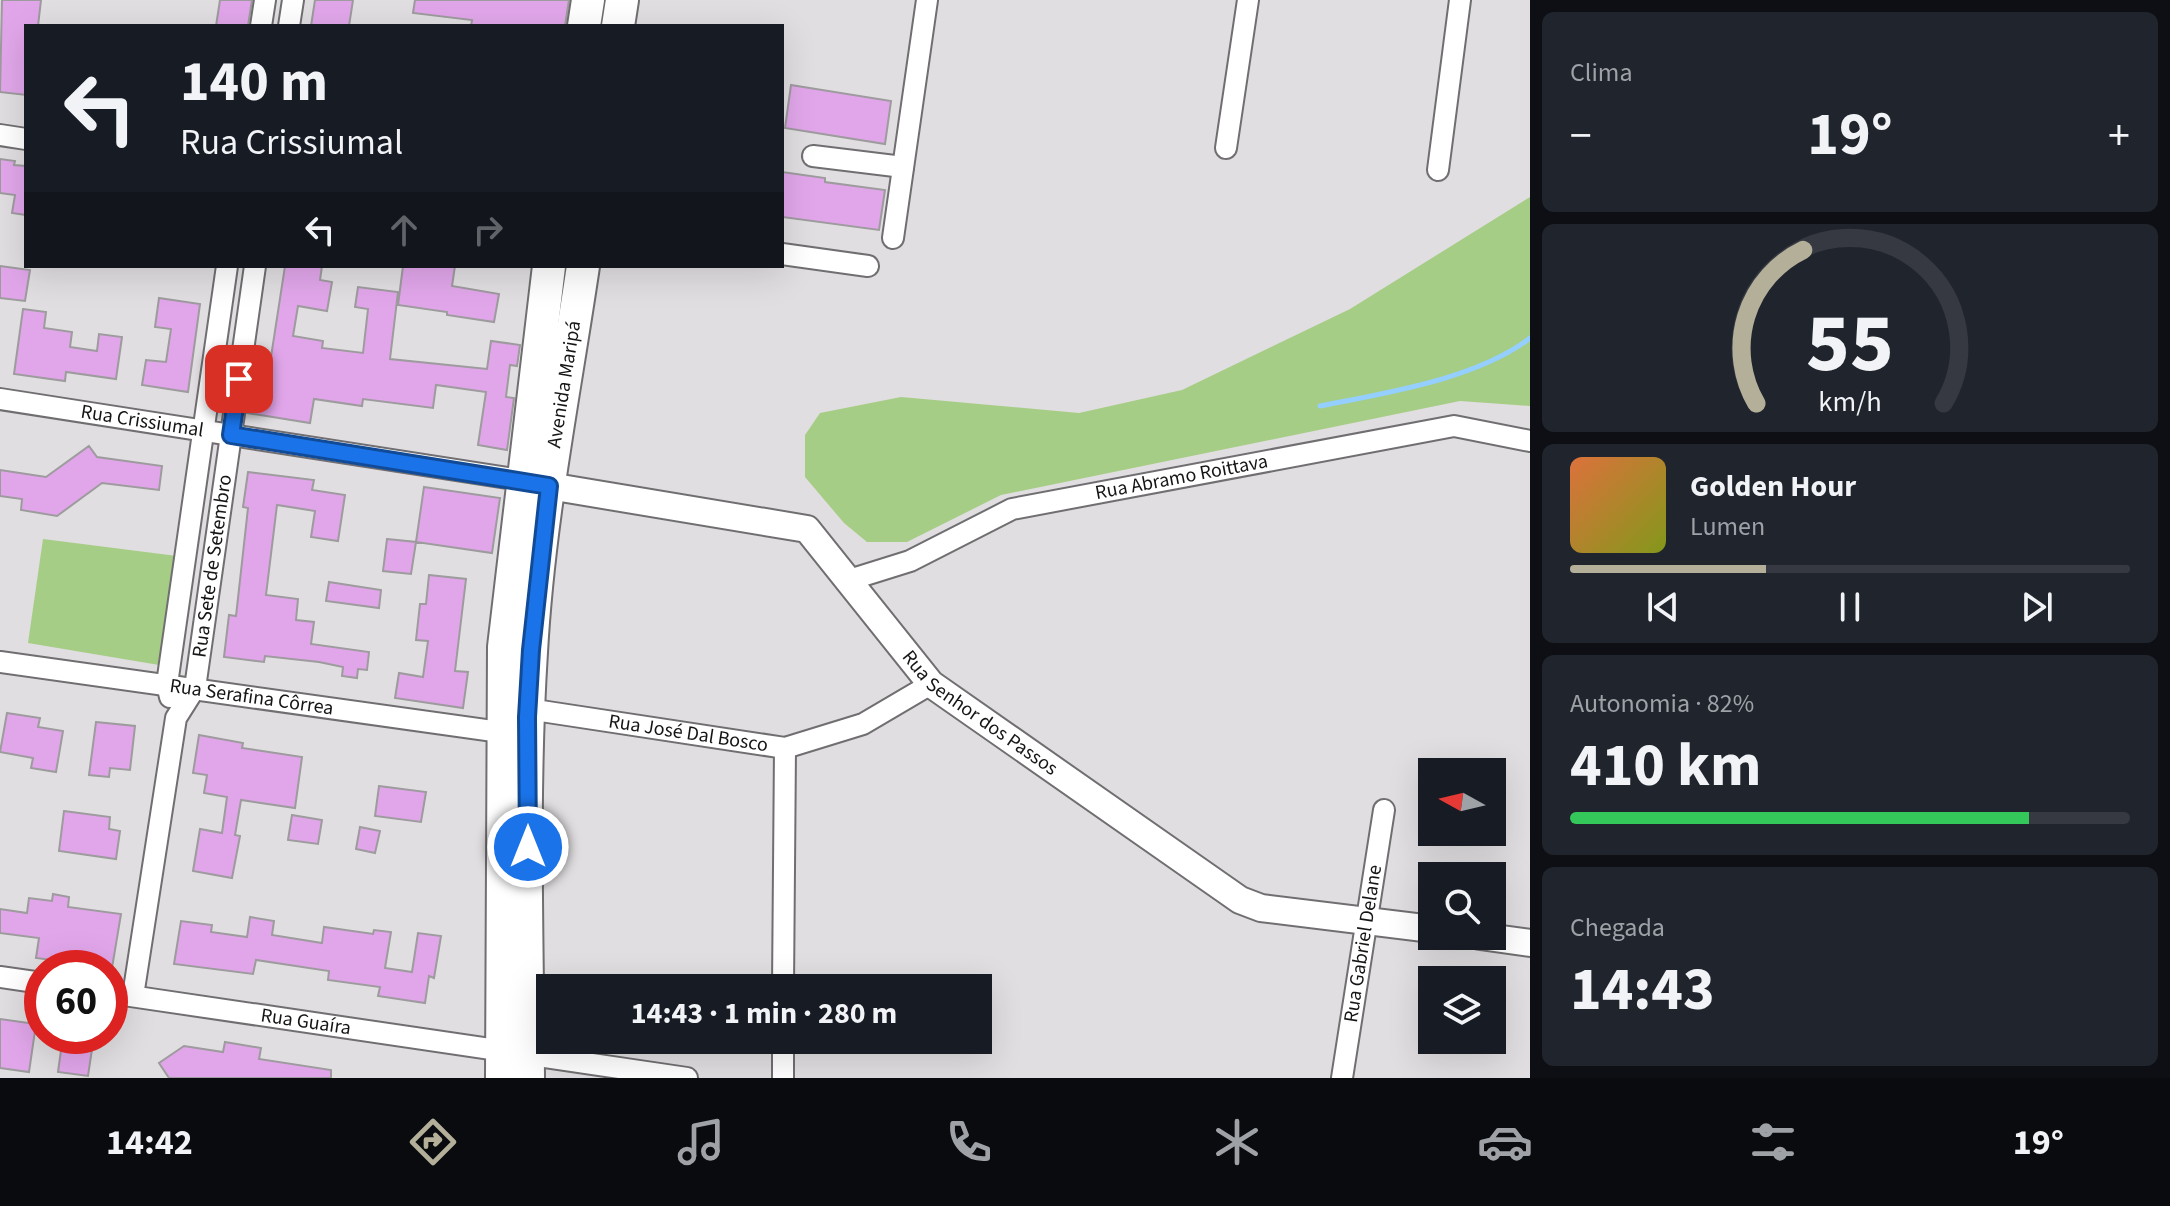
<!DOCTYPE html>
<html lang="pt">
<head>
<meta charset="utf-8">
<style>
  :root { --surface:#171b24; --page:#20242c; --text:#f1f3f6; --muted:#9ea1a6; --line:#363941; --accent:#b3af99 }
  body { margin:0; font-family:"Source Sans 3",sans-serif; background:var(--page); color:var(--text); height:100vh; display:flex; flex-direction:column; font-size:30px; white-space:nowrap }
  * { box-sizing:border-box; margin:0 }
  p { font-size:26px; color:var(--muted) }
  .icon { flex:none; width:44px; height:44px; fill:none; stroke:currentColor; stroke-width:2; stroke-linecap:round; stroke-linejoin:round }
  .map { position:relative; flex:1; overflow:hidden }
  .details { display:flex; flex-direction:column; gap:12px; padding:12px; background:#0d0f14; width:640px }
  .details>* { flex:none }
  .guide { position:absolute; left:24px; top:24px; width:760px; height:244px; border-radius:0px; box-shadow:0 8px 32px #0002; background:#171b24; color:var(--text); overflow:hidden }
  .needle { width:52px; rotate:278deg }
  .controls { position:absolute; left:1418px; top:758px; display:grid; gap:16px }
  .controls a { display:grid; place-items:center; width:88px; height:88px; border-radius:0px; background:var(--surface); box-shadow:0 8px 32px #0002; font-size:40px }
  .speed { position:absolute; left:24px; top:950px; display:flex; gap:16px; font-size:40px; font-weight:700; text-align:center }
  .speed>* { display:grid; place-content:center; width:104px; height:104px; border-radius:50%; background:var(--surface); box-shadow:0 8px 32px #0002; line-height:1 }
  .speed .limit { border:12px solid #d22; background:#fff; color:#111 }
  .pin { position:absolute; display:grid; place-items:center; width:68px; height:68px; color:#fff; margin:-34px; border-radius:16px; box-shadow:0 4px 12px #0006 }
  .me { position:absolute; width:88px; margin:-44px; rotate:0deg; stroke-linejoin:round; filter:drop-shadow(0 0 6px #0008) }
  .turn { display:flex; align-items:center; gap:28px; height:168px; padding:0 24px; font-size:36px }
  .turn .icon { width:104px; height:104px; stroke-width:2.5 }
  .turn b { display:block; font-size:56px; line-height:68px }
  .lanes { display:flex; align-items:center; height:76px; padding:0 24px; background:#0003; justify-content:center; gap:40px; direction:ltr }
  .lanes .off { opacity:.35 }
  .big { font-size:60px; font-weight:700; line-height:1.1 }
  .details .card { flex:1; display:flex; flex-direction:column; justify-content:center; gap:12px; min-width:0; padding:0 28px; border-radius:12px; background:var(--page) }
  .details .dial { align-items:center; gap:0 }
  .dial svg { height:208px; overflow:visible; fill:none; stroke:var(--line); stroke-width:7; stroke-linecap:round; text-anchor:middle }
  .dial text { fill:var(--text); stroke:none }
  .song { display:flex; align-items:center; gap:24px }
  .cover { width:96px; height:96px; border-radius:12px; background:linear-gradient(135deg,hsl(20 70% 55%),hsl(70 70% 35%)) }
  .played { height:8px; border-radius:4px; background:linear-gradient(90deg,var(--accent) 35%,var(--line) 35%) }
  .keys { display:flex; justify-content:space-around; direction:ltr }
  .heat { display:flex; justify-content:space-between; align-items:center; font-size:44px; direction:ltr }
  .charge { height:12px; border-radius:6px; background:linear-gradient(90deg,#34c759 82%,var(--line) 0) }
  .trip { position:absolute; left:536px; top:974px; width:456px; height:80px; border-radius:0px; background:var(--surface); box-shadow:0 8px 32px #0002; font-weight:700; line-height:80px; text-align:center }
  .menu { display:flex; height:128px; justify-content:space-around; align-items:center; background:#090b0e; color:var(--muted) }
  .menu .icon { width:56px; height:56px }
  .menu .selected { color:var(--accent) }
  .menu b { font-size:36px; color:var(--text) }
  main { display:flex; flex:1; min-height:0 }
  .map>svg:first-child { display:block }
  .green { fill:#a6cd86 }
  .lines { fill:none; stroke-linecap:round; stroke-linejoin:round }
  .stream { stroke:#94cfff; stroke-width:5 }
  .building { fill:#e1a6ea; stroke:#9d9b9d; stroke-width:2 }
  .minor-casing { stroke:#706e71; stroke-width:24 }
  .tertiary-casing { stroke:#706e71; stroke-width:30 }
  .primary-casing { stroke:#706e71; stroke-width:36 }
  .minor { stroke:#fff; stroke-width:20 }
  .tertiary { stroke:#fff; stroke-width:26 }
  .primary { stroke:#fff; stroke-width:32 }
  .route-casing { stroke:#114b97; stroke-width:20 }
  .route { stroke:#1a73e8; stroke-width:14 }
  .labels { text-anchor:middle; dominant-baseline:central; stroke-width:7; stroke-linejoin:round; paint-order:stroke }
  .street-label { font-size:20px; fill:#161516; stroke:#e0dee0 }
</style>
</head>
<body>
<main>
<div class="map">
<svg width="1530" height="1078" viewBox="0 0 1530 1078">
  <rect width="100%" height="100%" fill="#e0dee0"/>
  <path class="green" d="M1530,197V406L1460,401L1001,495L907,542H867L844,523L805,477V435L820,413L901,397L1079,413L1182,390L1350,309Z
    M43,539L177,556L159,665L28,643Z"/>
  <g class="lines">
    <path class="stream" d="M1320,406C1385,393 1477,379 1530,338"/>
  </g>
  <path class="building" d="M2,0H41L38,26H26V95L0,92Z
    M220,0H252L248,26H216Z
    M315,0H353L349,26H311Z
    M415,0H569L565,26H471L472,20L413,13Z
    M791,85L891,101L885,144L785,128Z
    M0,159L15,161L14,165L26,166V215L12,213L15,195L0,193Z
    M782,172L825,178V182L885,190L879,230L782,217Z
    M0,266L30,270L25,301L0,298Z
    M285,266H322L320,280L332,282L327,311L298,306L293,336L323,341L322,348L363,353L368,309L355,307L358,287L398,292L390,359L487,369L491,341L520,345L517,366L510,365L506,397L514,398L507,450L478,445L486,392L436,385L433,408L363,399L362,406L314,399L310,423L247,413L254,367L269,370Z
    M403,266H455L452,286L499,294L494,322L447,315V312L398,305Z
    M159,298L200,304L188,392L142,385L146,360L166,362L171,329L155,327Z
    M23,309L46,312L44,328L72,332L70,347L97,351L99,334L122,337L116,379L66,372L65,381L14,374Z
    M89,446L97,457L162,466L159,490L102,483L57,516L21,510L22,499L0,496V470L46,477Z
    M248,472L314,480L312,490L345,495L338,541L311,537L315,511L277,505L266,595L298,599L296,620L314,622L311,644L369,652L367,670L358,669L357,678L342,676L343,667L319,662L265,656L264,662L224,657L229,615L236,616L248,508L243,507Z
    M424,487L500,498L492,553L416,542Z
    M387,539L416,542L411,574L383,571Z
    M429,575L466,579L455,671L468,672L463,708L395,698L399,673L423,677L428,641L416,640L420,604H426Z
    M329,582L381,590L379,608L326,601Z
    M7,713L40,718L38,727L63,731L56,772L31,768L33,758L0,752Z
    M96,722L135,726L130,770L110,768L109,777L89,775Z
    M199,735L243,743L242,748L302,757L295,808L241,800L235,835L240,836L232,878L193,871L200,829L222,833L227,797L204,793L207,775L193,773Z
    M379,786L426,792L421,822L375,816Z
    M64,811L110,817L109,829L120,831L116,859L59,851Z
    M292,815L322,820L318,844L288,840Z
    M360,827L380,831L375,853L356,849Z
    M53,894L69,897L68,907L121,914L112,968L36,958L39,938L0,933V909L27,913L29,898L52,901Z
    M250,917L274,921L272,935L322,943L324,927L373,934L374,930L391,932L385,968L412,972L418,933L441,936L434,978L429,976L425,1003L378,996L380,987L328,980L329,971L256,960L253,974L174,964L181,921L212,925L211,932L247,937Z
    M0,1019L36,1024L29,1072L0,1068Z
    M63,1036H94L88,1076L58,1072Z
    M225,1042L261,1048L259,1059L331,1070V1078H169L159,1063L184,1046L223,1052Z"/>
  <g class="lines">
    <g class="minor-casing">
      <g id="minor">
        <path d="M261,26L265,0"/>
        <path d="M289,26L293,0"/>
        <path d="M0,135L26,139"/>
        <path d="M1226,148L1248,0"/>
        <path d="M813,156L903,167"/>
        <path d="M1438,170L1460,0"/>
        <path d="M893,238L927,0"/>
        <path d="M782,254L868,266"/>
        <path id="s1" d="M0,399L533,482"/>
        <path id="s2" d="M846,581L910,561L1012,509L1454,426L1530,441"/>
        <path id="s3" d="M0,662L515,734"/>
        <path d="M170,697L167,684L227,266"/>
        <path id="s4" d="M528,709L785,748L863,724L931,684"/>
        <path d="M0,977L42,983"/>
        <path d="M783,988L785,748"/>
        <path id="s5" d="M110,993L687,1078"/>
        <path id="s6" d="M133,996L176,718L195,688L255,266"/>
        <path d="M783,1078V1040"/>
        <path id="s7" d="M1342,1078L1384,810"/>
      </g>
    </g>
    <g class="tertiary-casing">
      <g id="tertiary">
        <path id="s8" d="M549,486L807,529L931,684L1240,900L1261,908L1432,929"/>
        <path d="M1480,936L1530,943"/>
      </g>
    </g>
    <g class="primary-casing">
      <g id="primary">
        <path d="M584,26L588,0"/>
        <path d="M618,26L622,0"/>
        <path d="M502,1078L504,647L549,266"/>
        <path id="s9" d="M528,1078C527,936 522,793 531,652C538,523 564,394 583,266"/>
      </g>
    </g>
    <use href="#minor" class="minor"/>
    <use href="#tertiary" class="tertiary"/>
    <use href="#primary" class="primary"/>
  </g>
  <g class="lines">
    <g class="route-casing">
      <path id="route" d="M239,379L231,435L549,486L531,650L527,717L528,847"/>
    </g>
    <use href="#route" class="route"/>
  </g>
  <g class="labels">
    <g class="street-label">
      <text stroke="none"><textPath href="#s9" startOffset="696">Avenida Maripá</textPath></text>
      <text stroke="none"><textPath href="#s1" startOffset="144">Rua Crissiumal</textPath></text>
      <text stroke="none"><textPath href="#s2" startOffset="354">Rua Abramo Roittava</textPath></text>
      <text stroke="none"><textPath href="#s6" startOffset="440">Rua Sete de Setembro</textPath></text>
      <text stroke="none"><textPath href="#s3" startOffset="254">Rua Serafina Côrrea</textPath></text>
      <text stroke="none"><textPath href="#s8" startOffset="516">Rua Senhor dos Passos</textPath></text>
      <text stroke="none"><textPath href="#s4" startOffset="162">Rua José Dal Bosco</textPath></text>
      <text stroke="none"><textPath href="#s7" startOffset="136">Rua Gabriel Delane</textPath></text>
      <text stroke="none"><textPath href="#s5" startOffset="198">Rua Guaíra</textPath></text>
    </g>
  </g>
</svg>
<div class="controls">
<a><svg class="needle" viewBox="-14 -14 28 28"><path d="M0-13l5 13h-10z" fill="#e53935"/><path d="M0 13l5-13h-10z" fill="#9ea1a6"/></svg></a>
<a><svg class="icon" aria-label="search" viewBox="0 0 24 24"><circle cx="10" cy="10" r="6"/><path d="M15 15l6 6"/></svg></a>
<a><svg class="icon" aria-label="layers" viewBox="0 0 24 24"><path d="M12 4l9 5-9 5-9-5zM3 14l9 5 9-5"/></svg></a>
</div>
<div class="speed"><div class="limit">60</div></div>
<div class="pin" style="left:239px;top:379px;background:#d93025"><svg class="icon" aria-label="arrive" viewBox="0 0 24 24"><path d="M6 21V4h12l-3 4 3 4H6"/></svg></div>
<svg class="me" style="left:528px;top:847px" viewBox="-20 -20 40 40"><circle r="17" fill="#1a73e8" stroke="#fff" stroke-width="3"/><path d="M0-11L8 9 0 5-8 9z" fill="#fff"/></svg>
<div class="trip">14:43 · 1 min · 280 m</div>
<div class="guide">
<div class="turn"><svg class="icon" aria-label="left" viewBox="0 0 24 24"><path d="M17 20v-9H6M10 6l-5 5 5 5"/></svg><div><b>140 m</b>Rua Crissiumal</div></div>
<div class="lanes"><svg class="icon" aria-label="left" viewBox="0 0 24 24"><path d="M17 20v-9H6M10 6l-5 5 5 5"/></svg><svg class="icon off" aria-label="ahead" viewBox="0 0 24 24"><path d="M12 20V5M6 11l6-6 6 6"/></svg><svg class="icon off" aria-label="right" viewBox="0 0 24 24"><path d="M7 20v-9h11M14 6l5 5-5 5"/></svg></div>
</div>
</div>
<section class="details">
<div class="card"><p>Clima</p>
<div class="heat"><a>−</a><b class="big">19°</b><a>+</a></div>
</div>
<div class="card dial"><svg viewBox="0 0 100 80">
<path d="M14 69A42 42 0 1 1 86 69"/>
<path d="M14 69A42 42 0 0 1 32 10" stroke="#b3af99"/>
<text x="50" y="56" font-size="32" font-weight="700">55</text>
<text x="50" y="72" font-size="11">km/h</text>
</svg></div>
<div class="card">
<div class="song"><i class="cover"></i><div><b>Golden Hour</b><p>Lumen</p></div></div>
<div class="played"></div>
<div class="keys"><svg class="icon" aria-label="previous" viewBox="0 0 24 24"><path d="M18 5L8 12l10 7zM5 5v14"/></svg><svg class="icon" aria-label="pause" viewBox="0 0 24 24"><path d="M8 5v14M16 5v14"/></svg><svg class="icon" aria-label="next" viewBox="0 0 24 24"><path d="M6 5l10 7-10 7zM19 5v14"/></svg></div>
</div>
<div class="card"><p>Autonomia · 82%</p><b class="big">410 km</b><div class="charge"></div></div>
<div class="card"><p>Chegada</p><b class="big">14:43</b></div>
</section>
</main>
<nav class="menu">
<b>14:42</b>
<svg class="icon selected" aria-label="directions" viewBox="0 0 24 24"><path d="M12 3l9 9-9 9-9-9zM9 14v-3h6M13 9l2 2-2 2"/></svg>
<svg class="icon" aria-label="music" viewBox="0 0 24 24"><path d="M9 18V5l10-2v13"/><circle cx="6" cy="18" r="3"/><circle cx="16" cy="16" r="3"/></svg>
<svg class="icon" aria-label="phone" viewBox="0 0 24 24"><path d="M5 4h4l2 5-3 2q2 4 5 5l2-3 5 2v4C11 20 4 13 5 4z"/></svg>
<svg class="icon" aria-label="climate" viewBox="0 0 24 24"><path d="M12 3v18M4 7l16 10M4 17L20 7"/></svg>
<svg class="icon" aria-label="car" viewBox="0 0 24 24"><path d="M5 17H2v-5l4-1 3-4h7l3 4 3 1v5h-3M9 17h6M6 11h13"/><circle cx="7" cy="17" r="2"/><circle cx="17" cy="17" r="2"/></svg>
<svg class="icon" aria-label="filters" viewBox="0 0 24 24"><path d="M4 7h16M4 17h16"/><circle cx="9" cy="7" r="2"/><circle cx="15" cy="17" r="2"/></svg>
<b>19°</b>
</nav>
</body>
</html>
